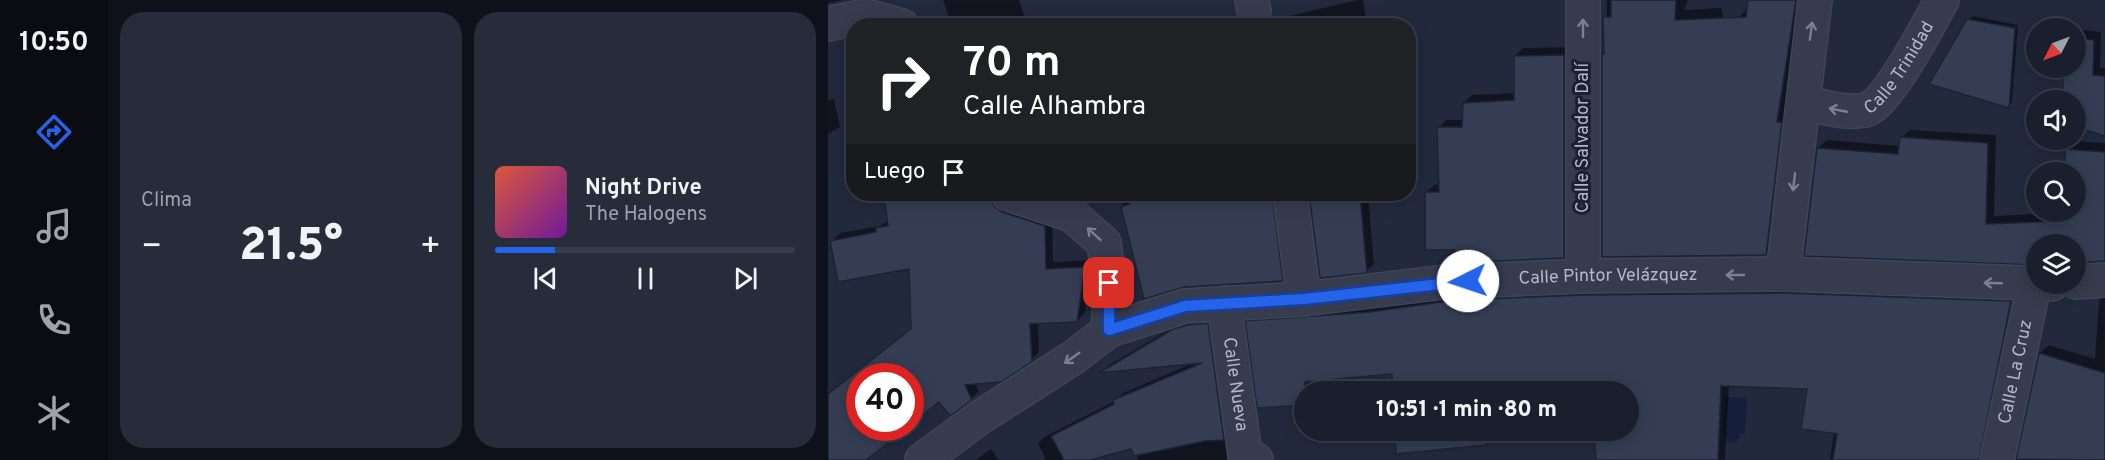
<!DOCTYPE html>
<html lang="es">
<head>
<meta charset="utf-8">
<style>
  :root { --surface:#1a1f2e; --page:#272c3a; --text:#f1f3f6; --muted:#9fa2aa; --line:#383d4a; --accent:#2563eb }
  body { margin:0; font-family:Overpass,sans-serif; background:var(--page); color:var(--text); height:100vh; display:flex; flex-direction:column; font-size:22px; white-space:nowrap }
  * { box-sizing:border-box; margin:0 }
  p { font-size:20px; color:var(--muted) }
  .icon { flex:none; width:33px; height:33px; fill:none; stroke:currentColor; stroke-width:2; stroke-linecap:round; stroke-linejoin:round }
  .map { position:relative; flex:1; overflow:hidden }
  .drawer { display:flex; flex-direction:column; gap:12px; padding:12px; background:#0e1119; width:720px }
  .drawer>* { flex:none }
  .banner { position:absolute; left:18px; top:18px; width:570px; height:183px; border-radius:24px; box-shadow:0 3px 15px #0003,0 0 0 2px var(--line); background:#202124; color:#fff; overflow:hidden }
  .needle { width:39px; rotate:228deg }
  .buttons { position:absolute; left:1198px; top:18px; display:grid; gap:12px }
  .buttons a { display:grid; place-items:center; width:60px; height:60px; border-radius:50%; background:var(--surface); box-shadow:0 3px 15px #0003,0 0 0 2px var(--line); font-size:30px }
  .speed { position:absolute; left:18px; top:363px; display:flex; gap:12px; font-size:30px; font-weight:700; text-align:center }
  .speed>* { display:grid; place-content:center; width:78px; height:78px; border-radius:50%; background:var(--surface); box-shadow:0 3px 15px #0003,0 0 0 2px var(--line); line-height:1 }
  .speed .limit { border:9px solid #d22; background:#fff; color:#111 }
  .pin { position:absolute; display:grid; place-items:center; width:51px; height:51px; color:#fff; margin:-26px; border-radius:12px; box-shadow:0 3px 9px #0006 }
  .me { position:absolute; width:66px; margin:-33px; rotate:266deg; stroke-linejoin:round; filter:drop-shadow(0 0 4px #0008) }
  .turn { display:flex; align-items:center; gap:21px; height:126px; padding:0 18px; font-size:27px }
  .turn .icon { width:78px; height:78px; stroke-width:2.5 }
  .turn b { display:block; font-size:42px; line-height:51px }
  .then { display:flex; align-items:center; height:57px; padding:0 18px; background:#0003; gap:12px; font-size:22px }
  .big { font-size:45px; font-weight:800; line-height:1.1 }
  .drawer .card { flex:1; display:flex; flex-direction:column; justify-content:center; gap:9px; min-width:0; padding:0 21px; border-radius:24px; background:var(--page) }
  .song { display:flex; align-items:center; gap:18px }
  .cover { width:72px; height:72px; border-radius:9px; background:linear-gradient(135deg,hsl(10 70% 55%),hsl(280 70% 35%)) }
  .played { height:6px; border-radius:3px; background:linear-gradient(90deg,var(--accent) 20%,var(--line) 20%) }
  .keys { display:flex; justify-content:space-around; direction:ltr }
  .heat { display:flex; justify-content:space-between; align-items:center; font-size:33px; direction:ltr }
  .drawer .tiles { flex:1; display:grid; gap:12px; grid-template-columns:repeat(2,1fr) }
  .trip { position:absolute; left:466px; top:381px; width:345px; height:60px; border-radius:30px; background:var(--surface); box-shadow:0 3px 15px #0003,0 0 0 2px var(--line); font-weight:800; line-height:60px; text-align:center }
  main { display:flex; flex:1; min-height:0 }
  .dock { display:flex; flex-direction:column; width:108px; justify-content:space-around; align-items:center; background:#0a0c12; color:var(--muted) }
  .dock .icon { width:42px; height:42px }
  .dock .current { color:var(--accent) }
  .dock b { font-size:27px; color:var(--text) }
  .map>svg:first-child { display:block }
  .water { fill:#151f3b }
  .shadow { fill:#0007 }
  .building { fill:#343d54; stroke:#1d2334; stroke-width:1.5 }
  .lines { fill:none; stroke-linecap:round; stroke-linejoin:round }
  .minor-casing { stroke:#3f4556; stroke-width:36 }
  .minor { stroke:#363c4d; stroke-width:33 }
  .oneway { stroke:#7a8091 }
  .route-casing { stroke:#184099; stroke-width:15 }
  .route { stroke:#2563eb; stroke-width:10 }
  .labels { text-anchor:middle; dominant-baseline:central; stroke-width:6; stroke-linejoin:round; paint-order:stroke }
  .street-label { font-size:18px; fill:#b2b7c9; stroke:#1c2132 }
</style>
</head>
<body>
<main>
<nav class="dock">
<b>10:50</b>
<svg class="icon current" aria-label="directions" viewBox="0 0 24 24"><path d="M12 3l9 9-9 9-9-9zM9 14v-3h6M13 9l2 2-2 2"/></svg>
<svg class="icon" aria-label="music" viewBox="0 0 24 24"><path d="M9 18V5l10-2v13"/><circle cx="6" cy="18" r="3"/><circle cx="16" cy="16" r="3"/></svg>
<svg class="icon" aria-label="phone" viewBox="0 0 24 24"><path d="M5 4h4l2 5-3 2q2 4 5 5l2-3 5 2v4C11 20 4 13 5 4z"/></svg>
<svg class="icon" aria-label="climate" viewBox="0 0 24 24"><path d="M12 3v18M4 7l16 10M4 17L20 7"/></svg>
</nav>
<section class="drawer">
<div class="tiles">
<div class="card"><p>Clima</p>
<div class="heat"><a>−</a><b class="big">21.5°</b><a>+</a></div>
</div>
<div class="card">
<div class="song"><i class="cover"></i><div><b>Night Drive</b><p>The Halogens</p></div></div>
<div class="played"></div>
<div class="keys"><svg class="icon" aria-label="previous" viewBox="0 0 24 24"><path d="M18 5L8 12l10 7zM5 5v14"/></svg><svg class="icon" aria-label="pause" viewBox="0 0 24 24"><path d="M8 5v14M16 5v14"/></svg><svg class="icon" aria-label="next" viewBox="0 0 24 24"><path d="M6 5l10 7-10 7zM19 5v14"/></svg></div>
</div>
</div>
</section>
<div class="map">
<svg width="1277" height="460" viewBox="0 0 1277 460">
  <rect width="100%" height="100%" fill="#22293d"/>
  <path class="water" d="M897,397L919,398L917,434H913L909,442L902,443L897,438V432H894Z"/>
  <path class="shadow" d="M0,0H16L0,3Z
    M115,0H191L200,26H124Z
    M530,0H535L539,26H419Z
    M779,0H860L856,10L893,8L904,48L909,19L920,8L922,0H976L949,243L938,254L775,55L778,52Z
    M1145,16L1190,25L1184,102L1181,106L1141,20Z
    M1248,29L1273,32L1272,68H1277V134L1248,126V100H1238L1237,68H1248Z
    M744,47V249L736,257L628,249L598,193L606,185L612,184L611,128L618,120H636V103L644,95L687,93V56L695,48Z
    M0,98V100L6,99L12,127L0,134Z
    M1082,130L1168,135L1166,216L1248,212V172H1238V149L1247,141L1277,143V260L1248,263V244H1209V264L990,148L999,140L1072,146L1073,138Z
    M120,194H171L224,218L225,262L264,260L257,313L249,321L210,322L211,352L203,360L147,383L151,391L143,399L111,400L82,376H32V428H77L36,460H0V394L85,328L83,268L4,241L12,233L52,226L61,220L68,208Z
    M292,194H451L462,272L454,280L355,286L317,297Z
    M482,194H540L546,264L538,271L493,277Z
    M765,287L1191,293L1161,460H1002L1006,432L981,388L901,385L897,460H769L801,430V392L566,372L485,380V392H477V404L419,322L427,313L638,292Z
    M1277,294V460H1190L1212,353L1221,345L1267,359L1271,300Z
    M387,316L404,460H310L306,447L256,460H218L210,443L218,436L287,401L295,393L366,363L275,371L281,365L354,322Z
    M568,430H666V435L658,443Z
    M163,449L171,460H148Z"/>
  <path class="building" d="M783,0H848L847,20L918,17L920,0H968L949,122H954L938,255L774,257V54H776L775,17H783Z
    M1139,19L1187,28L1181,108L1101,84Z
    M1248,38L1266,40L1265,75L1277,76V136L1248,127V100H1235V68H1248Z
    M736,55V258L627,263V250H597V192H611L609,127H634L635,103L686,100V56Z
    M1072,137L1160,143L1158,224L1236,221V212H1248V172H1237V149L1277,152V261L1248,263V244H1209V265L976,256L989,148L1070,154Z
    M56,194H162L166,206L174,212L217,226L218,269L257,267L249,322L202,324L204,362L173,382L137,385L144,400L122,416L111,402L82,425V376H32V428H79L38,460H0V394L83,329L81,269L10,282L2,241L48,232V228L60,226Z
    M300,194H444L455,281L356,287L316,299L293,207L302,204Z
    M481,194H532L539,273L492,278Z
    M955,293L1183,301L1151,460H1005L1009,434L973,429L979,389L893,386L890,460H768L766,430H801V392H565L564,374L477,382V405L429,408L417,321L542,312L628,300L756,295Z
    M380,323L396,440L377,441L306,456L303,449L262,460H236L223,436L286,404L285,400L374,363L271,373L345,329L360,325Z
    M1211,353L1277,373V460L1188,459Z
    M567,430H657L658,445L568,454Z"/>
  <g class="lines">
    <g class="minor-casing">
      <g id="minor">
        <path d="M424,0L426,11"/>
        <path d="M755,0V276"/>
        <path d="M0,24L38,16L74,26"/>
        <path id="s1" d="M977,103C996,107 1018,114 1037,110C1060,104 1101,23 1114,0"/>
        <path d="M180,194L244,215L276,243L281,283V330"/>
        <path d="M462,194L476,299"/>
        <path d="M955,274L987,0"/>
        <path d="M1248,282L1277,280"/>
        <path id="s2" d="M396,303L417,455L428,460"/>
        <path id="s3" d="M94,460L151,418L246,357L281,330L357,306L476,299L617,282L755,276L955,274L1224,284"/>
        <path id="s4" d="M1169,460L1206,285"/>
      </g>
    </g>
    <use href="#minor" class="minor"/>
  </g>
  <defs><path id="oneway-shaft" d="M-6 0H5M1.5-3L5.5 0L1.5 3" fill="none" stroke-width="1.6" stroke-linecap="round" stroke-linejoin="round" transform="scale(1.5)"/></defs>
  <g class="oneway">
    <use href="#oneway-shaft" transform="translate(755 28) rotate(-90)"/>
    <use href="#oneway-shaft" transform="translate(983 31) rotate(-82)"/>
    <use href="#oneway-shaft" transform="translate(1010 110) rotate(-169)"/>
    <use href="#oneway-shaft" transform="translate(966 182) rotate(97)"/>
    <use href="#oneway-shaft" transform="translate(266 234) rotate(-138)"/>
    <use href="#oneway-shaft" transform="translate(907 275) rotate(180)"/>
    <use href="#oneway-shaft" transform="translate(1165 283) rotate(-178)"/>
    <use href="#oneway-shaft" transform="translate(244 358) rotate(145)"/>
  </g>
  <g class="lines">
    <g class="route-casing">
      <path id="route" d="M281,283V330L357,306L476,299L640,281"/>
    </g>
    <use href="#route" class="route"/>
  </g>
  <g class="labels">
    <g class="street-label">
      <text stroke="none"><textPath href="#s1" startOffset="116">Calle Trinidad</textPath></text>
      <text transform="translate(755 138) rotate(-90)">Calle Salvador Dalí</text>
      <text stroke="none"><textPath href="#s3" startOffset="732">Calle Pintor Velázquez</textPath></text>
      <text stroke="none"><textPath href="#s4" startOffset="90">Calle La Cruz</textPath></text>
      <text stroke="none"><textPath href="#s2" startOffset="82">Calle Nueva</textPath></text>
    </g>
  </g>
</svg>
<div class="buttons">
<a><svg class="needle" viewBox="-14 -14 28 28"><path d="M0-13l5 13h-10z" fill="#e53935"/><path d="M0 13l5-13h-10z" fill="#9fa2aa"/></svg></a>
<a><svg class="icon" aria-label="sound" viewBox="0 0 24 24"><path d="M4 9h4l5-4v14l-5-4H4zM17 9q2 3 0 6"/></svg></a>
<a><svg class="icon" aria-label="search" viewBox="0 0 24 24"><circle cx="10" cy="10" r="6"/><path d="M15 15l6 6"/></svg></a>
<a><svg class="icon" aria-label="layers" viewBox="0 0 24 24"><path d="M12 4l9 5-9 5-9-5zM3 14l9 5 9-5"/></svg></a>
</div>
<div class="speed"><div class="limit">40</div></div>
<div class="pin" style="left:281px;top:283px;background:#d93025"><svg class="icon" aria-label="arrive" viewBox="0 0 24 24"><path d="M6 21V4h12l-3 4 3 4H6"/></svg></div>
<svg class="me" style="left:640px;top:281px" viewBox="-20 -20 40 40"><circle r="19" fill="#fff"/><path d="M0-13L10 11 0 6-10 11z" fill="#2563eb"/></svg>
<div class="trip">10:51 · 1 min · 80 m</div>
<div class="banner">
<div class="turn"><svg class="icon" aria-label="right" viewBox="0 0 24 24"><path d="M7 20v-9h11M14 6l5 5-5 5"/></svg><div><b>70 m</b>Calle Alhambra</div></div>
<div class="then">Luego<svg class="icon" aria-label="arrive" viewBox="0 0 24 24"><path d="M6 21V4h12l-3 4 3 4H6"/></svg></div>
</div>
</div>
</main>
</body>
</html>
